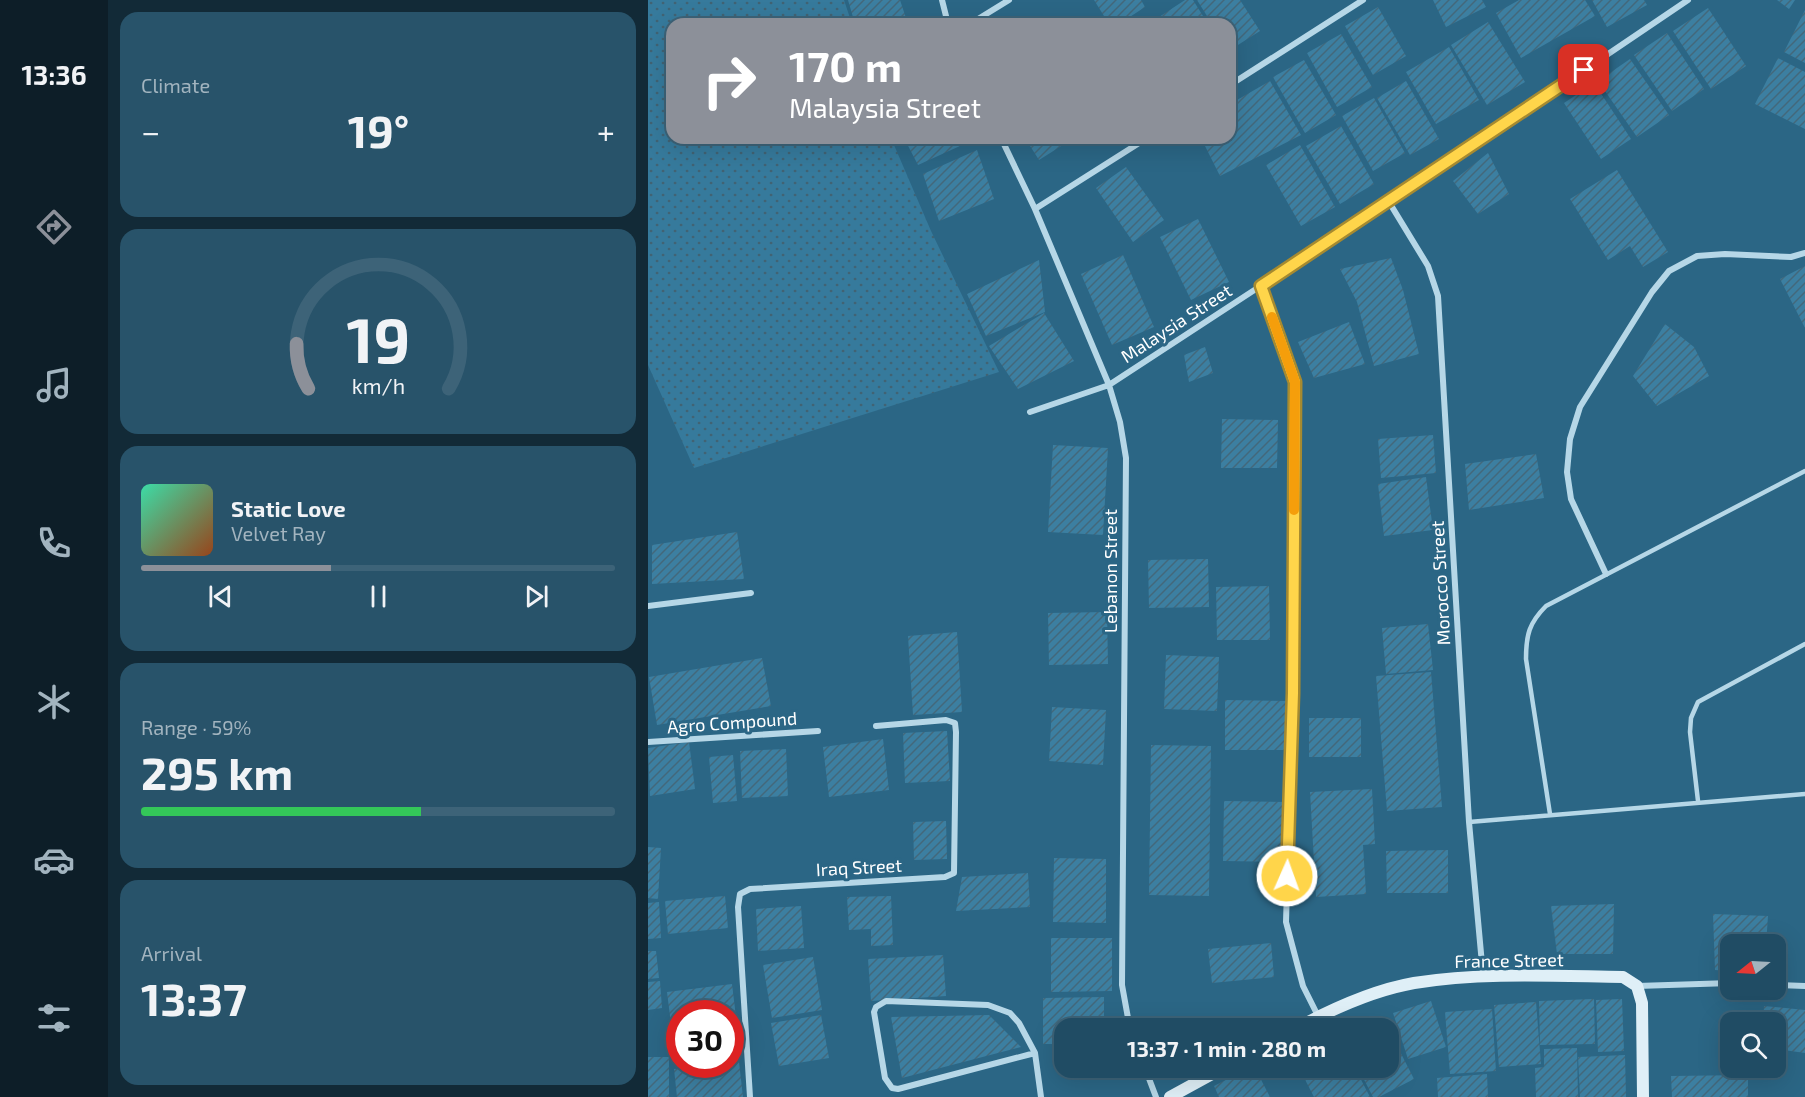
<!DOCTYPE html>
<html lang="en">
<head>
<meta charset="utf-8">
<style>
  :root { --surface:#204c64; --page:#28536a; --text:#f1f3f6; --muted:#a2b4bf; --line:#3d6378; --accent:#8c9099 }
  body { margin:0; font-family:"Exo 2",sans-serif; background:var(--page); color:var(--text); height:100vh; display:flex; flex-direction:column; font-size:22px; white-space:nowrap }
  * { box-sizing:border-box; margin:0 }
  p { font-size:20px; color:var(--muted) }
  .icon { flex:none; width:33px; height:33px; fill:none; stroke:currentColor; stroke-width:2; stroke-linecap:round; stroke-linejoin:round }
  .map { position:relative; flex:1; overflow:hidden }
  .drawer { display:flex; flex-direction:column; gap:12px; padding:12px; background:#122a37; width:540px }
  .drawer>* { flex:none }
  .guide { position:absolute; left:18px; top:18px; width:570px; height:126px; border-radius:18px; box-shadow:0 6px 24px #0002,0 0 0 2px var(--line); background:#8c9099; color:#fff; overflow:hidden }
  .needle { width:39px; rotate:252deg }
  .buttons { position:absolute; left:1072px; top:934px; display:grid; gap:12px }
  .buttons a { display:grid; place-items:center; width:66px; height:66px; border-radius:12px; background:var(--surface); box-shadow:0 6px 24px #0002,0 0 0 2px var(--line); font-size:30px }
  .speed { position:absolute; left:18px; top:1000px; display:flex; gap:12px; font-size:30px; font-weight:700; text-align:center }
  .speed>* { display:grid; place-content:center; width:78px; height:78px; border-radius:50%; background:var(--surface); box-shadow:0 6px 24px #0002,0 0 0 2px var(--line); line-height:1 }
  .speed .limit { border:9px solid #d22; background:#fff; color:#111 }
  .pin { position:absolute; display:grid; place-items:center; width:51px; height:51px; color:#fff; margin:-26px; border-radius:12px; box-shadow:0 3px 9px #0006 }
  .me { position:absolute; width:66px; margin:-33px; rotate:2deg; stroke-linejoin:round; filter:drop-shadow(0 0 4px #0008) }
  .turn { display:flex; align-items:center; gap:21px; height:126px; padding:0 24px; font-size:27px }
  .turn .icon { width:78px; height:78px; stroke-width:2.5 }
  .turn b { display:block; font-size:42px; line-height:51px }
  .big { font-size:45px; font-weight:700; line-height:1.1 }
  .drawer .card { flex:1; display:flex; flex-direction:column; justify-content:center; gap:9px; min-width:0; padding:0 21px; border-radius:18px; background:var(--page) }
  .drawer .dial { align-items:center; gap:0 }
  .dial svg { height:156px; overflow:visible; fill:none; stroke:var(--line); stroke-width:7; stroke-linecap:round; text-anchor:middle }
  .dial text { fill:var(--text); stroke:none }
  .song { display:flex; align-items:center; gap:18px }
  .cover { width:72px; height:72px; border-radius:9px; background:linear-gradient(135deg,hsl(160 70% 55%),hsl(20 70% 35%)) }
  .played { height:6px; border-radius:3px; background:linear-gradient(90deg,var(--accent) 40%,var(--line) 40%) }
  .keys { display:flex; justify-content:space-around; direction:ltr }
  .heat { display:flex; justify-content:space-between; align-items:center; font-size:33px; direction:ltr }
  .charge { height:9px; border-radius:4px; background:linear-gradient(90deg,#34c759 59%,var(--line) 0) }
  .trip { position:absolute; left:406px; top:1018px; width:345px; height:60px; border-radius:18px; background:var(--surface); box-shadow:0 6px 24px #0002,0 0 0 2px var(--line); font-weight:700; line-height:60px; text-align:center }
  main { display:flex; flex:1; min-height:0 }
  .dock { display:flex; flex-direction:column; width:108px; justify-content:space-around; align-items:center; background:#0d1e28; color:var(--muted) }
  .dock .icon { width:42px; height:42px }
  .dock .current { color:var(--accent) }
  .dock b { font-size:27px; color:var(--text) }
  .map>svg:first-child { display:block }
  .grass { fill:url(#grass-dots) }
  .building { fill:url(#building-hatch) }
  .lines { fill:none; stroke-linecap:round; stroke-linejoin:round }
  .service { stroke:#b6d7e7; stroke-width:4.5 }
  .minor { stroke:#b6d7e7; stroke-width:6 }
  .secondary { stroke:#dfeff7; stroke-width:12 }
  .route-casing { stroke:#a68a30; stroke-width:15 }
  .route { stroke:#ffd54a; stroke-width:10 }
  .slow { stroke:#f59e0b; stroke-width:10 }
  .labels { text-anchor:middle; dominant-baseline:central; stroke-width:6; stroke-linejoin:round; paint-order:stroke }
  .street-label { font-size:18px; fill:#fff; stroke:#2b6685 }
</style>
</head>
<body>
<main>
<nav class="dock">
<b>13:36</b>
<svg class="icon current" aria-label="directions" viewBox="0 0 24 24"><path d="M12 3l9 9-9 9-9-9zM9 14v-3h6M13 9l2 2-2 2"/></svg>
<svg class="icon" aria-label="music" viewBox="0 0 24 24"><path d="M9 18V5l10-2v13"/><circle cx="6" cy="18" r="3"/><circle cx="16" cy="16" r="3"/></svg>
<svg class="icon" aria-label="phone" viewBox="0 0 24 24"><path d="M5 4h4l2 5-3 2q2 4 5 5l2-3 5 2v4C11 20 4 13 5 4z"/></svg>
<svg class="icon" aria-label="climate" viewBox="0 0 24 24"><path d="M12 3v18M4 7l16 10M4 17L20 7"/></svg>
<svg class="icon" aria-label="car" viewBox="0 0 24 24"><path d="M5 17H2v-5l4-1 3-4h7l3 4 3 1v5h-3M9 17h6M6 11h13"/><circle cx="7" cy="17" r="2"/><circle cx="17" cy="17" r="2"/></svg>
<svg class="icon" aria-label="filters" viewBox="0 0 24 24"><path d="M4 7h16M4 17h16"/><circle cx="9" cy="7" r="2"/><circle cx="15" cy="17" r="2"/></svg>
</nav>
<section class="drawer">
<div class="card"><p>Climate</p>
<div class="heat"><a>−</a><b class="big">19°</b><a>+</a></div>
</div>
<div class="card dial"><svg viewBox="0 0 100 80">
<path d="M14 69A42 42 0 1 1 86 69"/>
<path d="M14 69A42 42 0 0 1 8 46" stroke="#8c9099"/>
<text x="50" y="56" font-size="32" font-weight="700">19</text>
<text x="50" y="72" font-size="11">km/h</text>
</svg></div>
<div class="card">
<div class="song"><i class="cover"></i><div><b>Static Love</b><p>Velvet Ray</p></div></div>
<div class="played"></div>
<div class="keys"><svg class="icon" aria-label="previous" viewBox="0 0 24 24"><path d="M18 5L8 12l10 7zM5 5v14"/></svg><svg class="icon" aria-label="pause" viewBox="0 0 24 24"><path d="M8 5v14M16 5v14"/></svg><svg class="icon" aria-label="next" viewBox="0 0 24 24"><path d="M6 5l10 7-10 7zM19 5v14"/></svg></div>
</div>
<div class="card"><p>Range · 59%</p><b class="big">295 km</b><div class="charge"></div></div>
<div class="card"><p>Arrival</p><b class="big">13:37</b></div>
</section>
<div class="map">
<svg width="1157" height="1097" viewBox="0 0 1157 1097">
  <defs>
    <pattern id="grass-dots" width="8" height="8" patternUnits="userSpaceOnUse" patternTransform="scale(1.5)"><rect width="8" height="8" fill="#367a9c"/><path d="M2 2h.1M6 6h.1" fill="none" stroke="#416374" stroke-width="1.8" stroke-linecap="round"/></pattern>
    <pattern id="building-hatch" width="6" height="6" patternUnits="userSpaceOnUse" patternTransform="scale(1.5)"><rect width="6" height="6" fill="#3c7fa1"/><path d="M-1 1l2-2M0 6l6-6M5 7l2-2" fill="none" stroke="#43687b"/></pattern>
  </defs>
  <rect width="100%" height="100%" fill="#2b6685"/>
  <path class="grass" d="M0,0H196L204,24H24V138H243L283,231L351,372L46,468L0,365Z"/>
  <path class="building" d="M200,0H252L260,24H207Z
    M446,0H493L497,7L471,24H461Z
    M537,0H545L560,24H511L508,19Z
    M549,0H592L612,31L582,50V24H564Z
    M785,0H834L838,7L798,27Z
    M871,0H937L947,16L873,58L848,13Z
    M944,0H996L999,5L959,27Z
    M1129,0H1147L1141,9Z
    M730,7L758,56L725,75L697,26Z
    M1060,8L1098,66L1063,89L1025,31Z
    M1157,10V63L1136,52Z
    M840,22L877,82L839,105L803,45Z
    M1019,33L1056,89L1024,111L986,55Z
    M693,34L724,87L689,107L659,53Z
    M801,47L831,100L788,124L758,72Z
    M1130,58L1157,72V129L1107,104Z
    M982,59L1021,115L989,137L950,81Z
    M656,60L688,115L657,133L625,77Z
    M622,81L653,135L572,176L553,138H582V104Z
    M758,81L791,139L762,155L729,98Z
    M946,83L983,139L953,159L916,103Z
    M726,98L757,153L725,171L694,116Z
    M693,126L726,184L692,204L658,146Z
    M256,138H321L323,141L270,165Z
    M377,138H426L391,160Z
    M652,145L687,207L653,226L618,165Z
    M329,150L346,199L291,221L275,174Z
    M840,153L861,194L830,214L805,181Z
    M478,167L516,220L485,242L448,188Z
    M969,170L1020,252L995,267L982,246L960,260L922,199Z
    M550,219L581,282L543,300L512,237Z
    M475,255L506,327L464,345L433,274Z
    M743,258L755,290L771,354L726,366L709,302L692,269Z
    M391,260L397,312L338,336L319,294Z
    M1157,266V328L1132,279Z
    M396,313L426,361L370,389L341,346Z
    M701,322L717,364L666,378L650,342Z
    M1017,324L1046,347L1061,376L1009,406L985,376Z
    M557,347L565,373L541,382L536,355Z
    M574,419L630,420L629,468H573Z
    M785,435L788,473L733,478L730,439Z
    M405,445L460,448L455,535L400,532Z
    M888,454L896,498L821,510L817,464Z
    M778,477L785,530L736,536L730,484Z
    M89,532L96,579L4,584V545Z
    M560,559L561,607L501,608L500,560Z
    M621,586L622,640H569L568,587Z
    M459,612L460,664L401,665L400,613Z
    M780,624L785,670L738,674L734,628Z
    M309,632L314,712L265,715L260,636Z
    M518,655L571,657L569,711L516,709Z
    M114,658L123,706L9,725L1,677Z
    M783,672L794,807L739,811L728,676Z
    M577,700L642,701V750H577Z
    M404,707L458,710L455,765L401,761Z
    M661,718H713V757H661Z
    M299,731L302,781L257,783L255,733Z
    M235,739L241,790L181,797L175,747Z
    M41,742L47,789L2,796L0,748Z
    M503,745L563,746L561,896L501,895Z
    M138,749L140,796L94,798L92,751Z
    M85,755L89,801L65,803L61,757Z
    M724,789L727,844L715,845L718,894L668,897L662,792Z
    M576,801L639,802V862L575,861Z
    M298,821L299,859L266,860L265,822Z
    M0,847L13,848L10,899L0,898Z
    M800,850V893H739L738,851Z
    M406,858L458,859V923L405,922Z
    M380,873L382,907L308,911L314,877Z
    M77,896L80,928L20,934L17,901Z
    M243,896L245,945L223,946V929L201,930L199,897Z
    M11,902L13,938L0,939V903Z
    M966,904L965,954H909L903,906Z
    M153,906L156,948L110,951L108,909Z
    M1065,914L1120,916L1118,945H1083V971L1067,970Z
    M403,938H464V991L403,992Z
    M623,943L626,977L564,983L560,949Z
    M0,951H8L11,978L0,979Z
    M295,955L298,996L223,1001L220,959Z
    M165,957L174,1010L124,1018L115,965Z
    M12,981L14,1008L0,1010V982Z
    M84,984L90,1033H82V1014H32V1039L25,1040L19,992Z
    M456,997V1029H417V1044H395V998Z
    M946,999L947,1044L892,1045L891,1001Z
    M974,999L976,1051L950,1052L948,1000Z
    M783,1001L798,1047L760,1059L745,1013Z
    M888,1002L893,1064L851,1067L846,1005Z
    M1116,1006L1157,1010V1053L1128,1049V1023H1115Z
    M844,1009L848,1071L802,1074L797,1012Z
    M173,1015L181,1058L131,1066L123,1023Z
    M341,1015L373,1047L254,1078L243,1017Z
    M734,1016L740,1029H709Z
    M741,1030L766,1079L731,1097H725L710,1068H741Z
    M929,1048L930,1097H888L887,1068L896,1067V1049Z
    M977,1055L978,1097H932L930,1057Z
    M0,1057H21V1097H0Z
    M91,1062L95,1097H29L26,1069L82,1065V1063Z
    M601,1068H607L622,1097H571L566,1086Z
    M651,1068H707L722,1097H666Z
    M839,1074L840,1097H790L789,1078Z
    M1100,1075V1097H1024L1023,1076Z"/>
  <g class="lines">
    <path class="service" d="M1050,801L1042,732L1043,718L1050,702L1157,644
      M902,814L878,659C878,635 881,623 898,606L1157,471
      M821,822L1157,794"/>
    <path class="minor" d="M294,0L300,24
      M322,24L361,0
      M582,85L715,0
      M353,138L387,209L461,385L472,422L478,458L474,985L482,1029
      M741,202L780,266L790,296L821,822L835,975
      M387,209L499,138
      M613,286L647,383L645,693L638,922L655,986L670,1016
      M382,412L461,385L741,202L1040,0
      M958,574L923,499L919,472L922,439L932,407L1004,292L1021,271L1049,256L1077,254L1143,257L1157,253
      M0,606L103,593
      M0,742L170,731
      M1128,985L1157,986
      M989,986L1083,983
      M387,1053L250,1089L244,1088L237,1078L226,1012L228,1007L238,1001L340,1005L362,1013L371,1023L387,1053L393,1097
      M497,1068L508,1097
      M102,1097L90,907L92,894L102,889L297,877L306,873L308,732L307,723L298,720L228,726"/>
    <path class="secondary" d="M647,1029C682,1010 726,990 766,983C835,972 905,976 975,977L989,986L994,1003L995,1097
      M522,1097L575,1068"/>
  </g>
  <g class="lines">
    <g class="route-casing">
      <path id="route" d="M639,876L645,693L647,382L613,286L936,70"/>
    </g>
    <use href="#route" class="route"/>
    <path class="slow" d="M624,317L647,382L646,510"/>
  </g>
  <g class="labels">
    <g class="street-label">
      <text transform="translate(528 323) rotate(-33)">Malaysia Street</text>
      <text transform="translate(462 571) rotate(-90)">Lebanon Street</text>
      <text transform="translate(792 583) rotate(-93)">Morocco Street</text>
      <text transform="translate(84 722) rotate(-4)">Agro Compound</text>
      <text transform="translate(211 867) rotate(-3)">Iraq Street</text>
      <text transform="translate(861 960) rotate(-1)">France Street</text>
    </g>
  </g>
</svg>
<div class="buttons">
<a><svg class="needle" viewBox="-14 -14 28 28"><path d="M0-13l5 13h-10z" fill="#e53935"/><path d="M0 13l5-13h-10z" fill="#a2b4bf"/></svg></a>
<a><svg class="icon" aria-label="search" viewBox="0 0 24 24"><circle cx="10" cy="10" r="6"/><path d="M15 15l6 6"/></svg></a>
</div>
<div class="speed"><div class="limit">30</div></div>
<div class="pin" style="left:936px;top:70px;background:#d93025"><svg class="icon" aria-label="arrive" viewBox="0 0 24 24"><path d="M6 21V4h12l-3 4 3 4H6"/></svg></div>
<svg class="me" style="left:639px;top:876px" viewBox="-20 -20 40 40"><circle r="17" fill="#ffd54a" stroke="#fff" stroke-width="3"/><path d="M0-11L8 9 0 5-8 9z" fill="#fff"/></svg>
<div class="trip">13:37 · 1 min · 280 m</div>
<div class="guide">
<div class="turn"><svg class="icon" aria-label="right" viewBox="0 0 24 24"><path d="M7 20v-9h11M14 6l5 5-5 5"/></svg><div><b>170 m</b>Malaysia Street</div></div>
</div>
</div>
</main>
</body>
</html>
